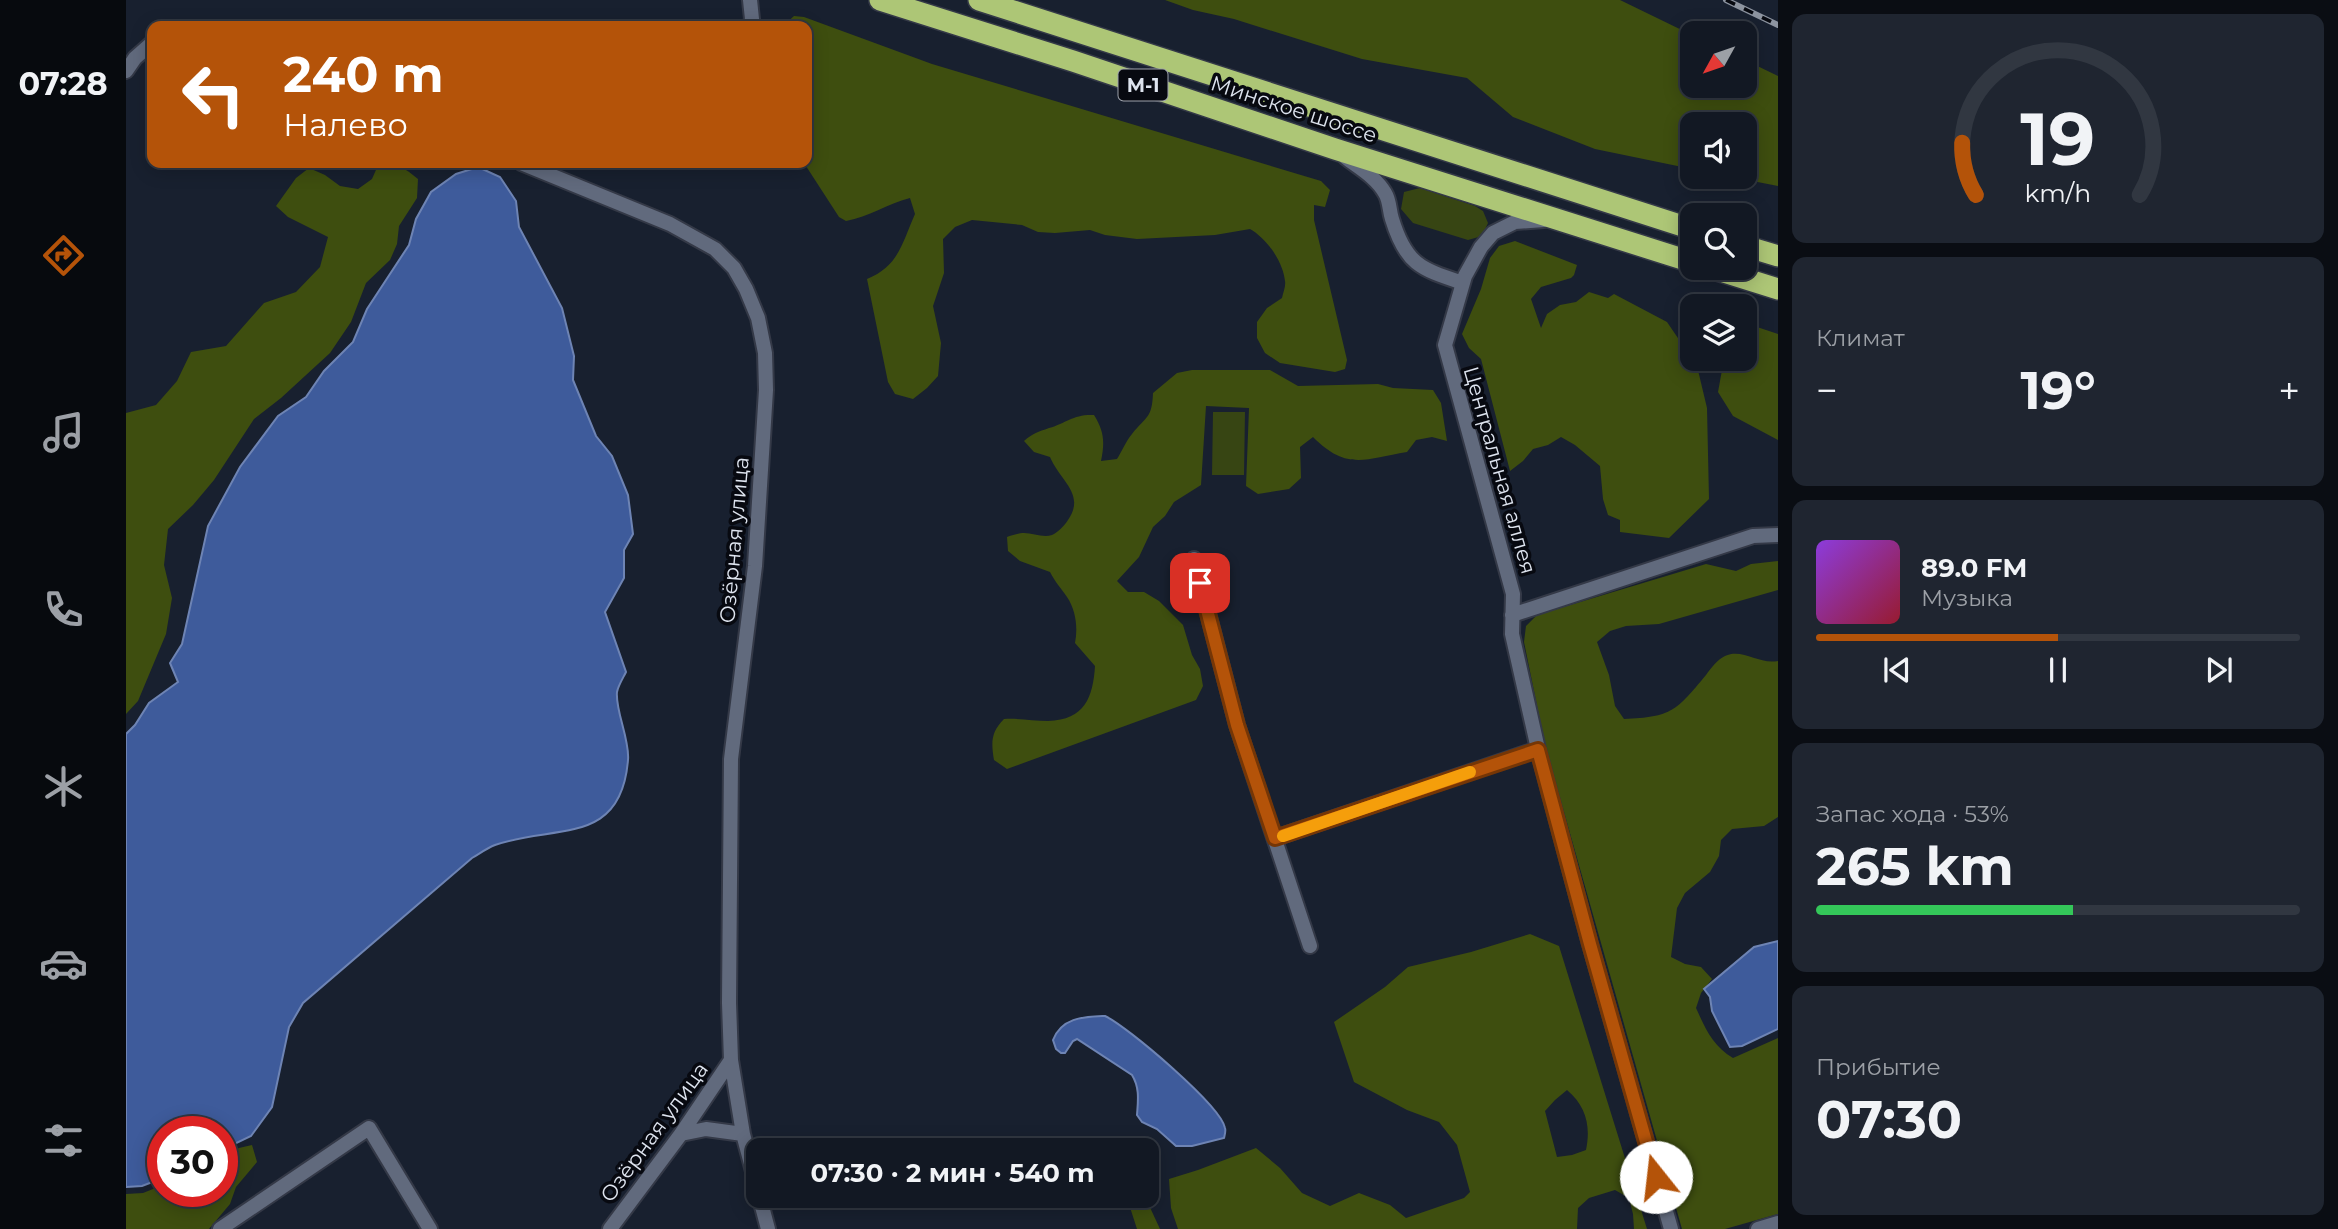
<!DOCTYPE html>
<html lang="ru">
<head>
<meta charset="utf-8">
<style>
  :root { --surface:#121823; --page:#1f2530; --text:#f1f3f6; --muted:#9ca0a6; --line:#313741; --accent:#b45309 }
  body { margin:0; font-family:Montserrat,sans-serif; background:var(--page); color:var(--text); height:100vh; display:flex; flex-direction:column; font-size:26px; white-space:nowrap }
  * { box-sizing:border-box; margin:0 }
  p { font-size:23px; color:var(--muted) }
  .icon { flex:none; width:38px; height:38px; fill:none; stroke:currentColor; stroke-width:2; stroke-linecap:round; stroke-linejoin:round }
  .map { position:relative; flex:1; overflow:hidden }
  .panel { display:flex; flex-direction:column; gap:14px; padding:14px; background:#0a0d13; width:560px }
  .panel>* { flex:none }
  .guide { position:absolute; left:21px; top:21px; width:665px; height:147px; border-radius:14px; box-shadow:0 4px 18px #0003,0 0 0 2px var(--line); background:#b45309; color:#fff; overflow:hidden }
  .needle { width:46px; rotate:230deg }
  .buttons { position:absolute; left:1554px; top:21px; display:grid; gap:14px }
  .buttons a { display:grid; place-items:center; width:77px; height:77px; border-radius:14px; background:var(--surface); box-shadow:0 4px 18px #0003,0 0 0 2px var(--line); font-size:35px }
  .speed { position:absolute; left:21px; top:1116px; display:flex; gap:14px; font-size:35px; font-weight:700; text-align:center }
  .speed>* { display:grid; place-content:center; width:91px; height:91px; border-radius:50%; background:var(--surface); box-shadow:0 4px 18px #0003,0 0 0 2px var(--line); line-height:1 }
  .speed .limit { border:10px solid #d22; background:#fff; color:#111 }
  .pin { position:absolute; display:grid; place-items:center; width:60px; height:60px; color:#fff; margin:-30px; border-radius:14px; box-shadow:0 4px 10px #0006 }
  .me { position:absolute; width:77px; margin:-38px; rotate:344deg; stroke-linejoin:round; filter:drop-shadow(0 0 5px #0008) }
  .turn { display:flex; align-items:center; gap:24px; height:147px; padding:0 21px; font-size:32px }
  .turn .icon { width:91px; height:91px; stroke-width:2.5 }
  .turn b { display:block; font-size:49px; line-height:60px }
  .big { font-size:52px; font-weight:700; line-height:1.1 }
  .panel .widget { flex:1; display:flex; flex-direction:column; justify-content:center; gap:10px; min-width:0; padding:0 24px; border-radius:14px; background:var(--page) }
  .panel .dial { align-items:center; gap:0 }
  .dial svg { height:182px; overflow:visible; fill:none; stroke:var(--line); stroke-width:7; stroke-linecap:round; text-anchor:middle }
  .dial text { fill:var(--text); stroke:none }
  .song { display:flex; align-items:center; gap:21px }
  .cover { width:84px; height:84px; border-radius:10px; background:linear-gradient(135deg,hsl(270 70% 55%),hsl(350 70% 35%)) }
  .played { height:7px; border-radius:4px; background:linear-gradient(90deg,var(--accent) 50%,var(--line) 50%) }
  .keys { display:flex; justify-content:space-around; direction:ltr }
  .heat { display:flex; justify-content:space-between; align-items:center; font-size:38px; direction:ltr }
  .charge { height:10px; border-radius:5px; background:linear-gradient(90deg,#34c759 53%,var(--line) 0) }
  .trip { position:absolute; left:620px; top:1138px; width:413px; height:70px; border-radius:14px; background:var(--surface); box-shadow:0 4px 18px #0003,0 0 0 2px var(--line); font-weight:700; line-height:70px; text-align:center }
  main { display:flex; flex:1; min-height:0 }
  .tab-bar { display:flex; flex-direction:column; width:126px; justify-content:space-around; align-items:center; background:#070a0e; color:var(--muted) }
  .tab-bar .icon { width:49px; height:49px }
  .tab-bar .active { color:var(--accent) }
  .tab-bar b { font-size:32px; color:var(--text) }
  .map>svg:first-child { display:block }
  .green { fill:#374513 }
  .forest { fill:#3e4e0f; fill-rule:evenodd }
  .water { fill:#3e5b9b; stroke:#6e84b4; stroke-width:2 }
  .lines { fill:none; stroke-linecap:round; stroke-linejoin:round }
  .street-casing { stroke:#343947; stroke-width:18 }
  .highway-casing { stroke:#343947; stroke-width:24 }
  .street { stroke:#616a7d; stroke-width:14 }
  .highway { stroke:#adc676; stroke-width:21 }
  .rail-casing { stroke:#8d94a0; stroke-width:6 }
  .rail { stroke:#070910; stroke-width:3.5; stroke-dasharray:10; stroke-linecap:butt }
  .route-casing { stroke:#753606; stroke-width:18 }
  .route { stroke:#b45309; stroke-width:12 }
  .slow { stroke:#f59e0b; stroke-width:12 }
  .labels { text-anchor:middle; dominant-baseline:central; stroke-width:7; stroke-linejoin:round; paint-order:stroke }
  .shield { fill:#070910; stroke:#9ea2ac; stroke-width:2 }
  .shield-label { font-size:19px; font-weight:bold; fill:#dee4ef }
  .street-label { font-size:21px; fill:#dee4ef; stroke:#070910 }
</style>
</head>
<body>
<main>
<nav class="tab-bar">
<b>07:28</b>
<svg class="icon active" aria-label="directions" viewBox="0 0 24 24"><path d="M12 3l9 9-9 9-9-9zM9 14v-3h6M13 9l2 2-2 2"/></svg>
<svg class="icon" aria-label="music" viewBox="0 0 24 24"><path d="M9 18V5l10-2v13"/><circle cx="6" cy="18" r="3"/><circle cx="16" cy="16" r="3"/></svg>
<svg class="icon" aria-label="phone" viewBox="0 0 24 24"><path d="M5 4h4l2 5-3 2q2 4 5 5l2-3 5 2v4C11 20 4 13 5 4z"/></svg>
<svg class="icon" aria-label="climate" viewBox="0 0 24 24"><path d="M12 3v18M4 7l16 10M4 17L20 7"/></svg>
<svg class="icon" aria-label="car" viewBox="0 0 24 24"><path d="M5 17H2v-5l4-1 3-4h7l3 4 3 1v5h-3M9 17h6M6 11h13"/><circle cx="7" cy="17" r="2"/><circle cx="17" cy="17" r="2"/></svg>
<svg class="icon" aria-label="filters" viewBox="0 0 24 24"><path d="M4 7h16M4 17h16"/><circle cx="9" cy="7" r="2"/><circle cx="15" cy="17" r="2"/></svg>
</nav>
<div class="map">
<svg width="1652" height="1229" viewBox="0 0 1652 1229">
  <rect width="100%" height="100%" fill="#18202f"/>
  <path class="green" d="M1294,188L1349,206L1357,211L1362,223L1356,236L1342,240L1287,223L1275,209L1278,192Z
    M1087,412H1119L1118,475H1086Z"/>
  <path class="forest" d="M1039,0H1494L1566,35V86H1619V60L1652,76V186L1606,177H1619V124H1566V169L1469,149L1387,117L1341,78L1236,59L1108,19L1067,10Z
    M668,16L678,17L806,64L1195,181L1204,190L1199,207L1188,205V220L1221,360L1219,369L1209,372L1154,363L1139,353L1131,338V322L1141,308L1156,298C1157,293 1160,286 1159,281C1157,261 1140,238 1124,229L1089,235L1011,239L979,235L964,230L929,233L912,232L896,225L846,220L829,227L817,239L818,273L807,306L815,343L812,376L801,388L787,399L769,394L762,382L741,279C773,266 776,243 789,214L784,198C761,204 743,217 720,221L713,217L678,163H681V26H657Z
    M253,163C270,163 279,168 292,179L291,198L273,226L271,244L264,260L240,283L225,322L204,353L155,398L128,419L88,480L67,505L42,529L38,565L46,598L40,634L12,701L0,714V413L30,405L51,381L65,352L100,346L138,303L170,292L194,267L202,237L162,217L150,206L170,178L183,168L199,175L214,186L232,189L246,179Z
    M1389,241L1451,265L1448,275L1445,278L1415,287L1405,299L1415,328L1421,314L1434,305L1450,302L1463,292L1482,298L1488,294L1541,322L1571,366L1581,408L1583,499L1543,538L1494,532V520L1482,515L1477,499L1474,466L1449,445L1435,437L1422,445L1407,449L1397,461L1384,471L1355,359L1343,348L1336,334L1355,289L1364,258L1373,246Z
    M1619,323L1652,334V440L1607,416L1592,392L1598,359H1619Z
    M1066,370H1144L1172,386L1252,384L1267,388L1307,390L1315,403L1321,441L1306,437L1290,440L1281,452C1238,459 1221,471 1187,437L1174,447L1175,478L1163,489L1132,494L1120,486L1123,408L1080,406L1075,485L1048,502L1039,516L1027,527L1013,557L991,581L1002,592H1018L1033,601L1057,625L1066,655L1074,669L1077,686L1070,700L881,769L868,760C865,742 865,732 878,719C893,718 907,721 922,721C959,720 967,697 969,666L949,643C952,628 950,610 941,597C935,588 929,582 924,572L894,561L882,551L881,537C886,535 893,533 898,533C907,533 917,538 926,535C931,533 939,525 942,520C960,494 934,481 924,457L908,452L898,441C907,433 912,432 923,428C941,423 947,414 968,415C978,431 979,442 975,461L991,459C996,451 1000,441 1006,434C1020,416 1026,419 1027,393L1051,373Z
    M1652,561V590L1533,624L1500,626L1484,631L1471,642L1483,675L1489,706L1498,719C1546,717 1550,711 1580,675C1585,668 1592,659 1599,656C1617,648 1633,665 1652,661V817L1638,826L1606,829L1595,840L1593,856L1584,872L1559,893L1551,908L1545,957L1559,964L1575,967L1586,979L1575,993L1570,1008C1580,1030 1587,1046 1607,1058L1652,1038V1214L1599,1229H1556L1419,745L1398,642L1400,626L1411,615L1580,564L1610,571L1625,564Z
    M1404,934L1433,946L1521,1229H1508L1507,1214L1503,1198L1489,1190L1463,1198L1452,1208L1451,1229H1052L1045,1208L1043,1179L1072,1170L1130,1148L1154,1168L1176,1193L1204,1206L1233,1193L1264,1205L1280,1218L1338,1198L1344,1192L1331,1145L1313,1122L1281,1110L1228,1082L1208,1022L1259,987L1282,967L1345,952ZM1441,1090C1460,1106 1465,1126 1460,1150L1446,1155L1431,1157L1419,1111L1429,1100Z
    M126,1145L131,1162L110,1187L104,1204L83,1229H0V1194L17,1193L37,1185V1192H96V1156L113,1148Z
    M1000,1195H1014L1021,1201L1034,1229H1011Z"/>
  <path class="water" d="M352,167L374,177L390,201L393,227L436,308L448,356L447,380L470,436L486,456L502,495L507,534L498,550V578L479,612L500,672C497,678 492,686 491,692C489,710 504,740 502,760C495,847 428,824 369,845C361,848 353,854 346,858L177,1003L163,1027L146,1107L125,1136L96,1150V1132H37V1178L16,1186L0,1187V734L9,725L23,703L52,682L44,663L56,644L82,526L114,467L152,416L180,397L198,371L227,342L241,309L283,245L290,219L305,192L330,174Z
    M1652,941V1029L1616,1046L1604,1047L1586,1011L1584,997L1578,989L1628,947Z
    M979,1016C1001,1026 1095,1106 1099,1128C1100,1131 1099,1134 1098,1138L1066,1146H1050L1031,1129L1016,1122L1011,1115C1012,1101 1014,1088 1006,1075L951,1039L947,1041L939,1053H935L930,1049L927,1040C936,1017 958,1017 979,1016Z"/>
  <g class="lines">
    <g class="street-casing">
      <path id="street" d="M624,26L626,19L624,0
        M0,71L9,58L26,43
        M1219,157C1233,168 1250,177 1259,193C1264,201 1263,210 1266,219C1280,265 1295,269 1337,283
        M395,163L544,224L589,249L608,268L620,289L632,318L639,353L640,390L629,566L605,759L603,1003L605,1060L617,1134L632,1190
        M1418,220L1389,222L1367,233L1355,247L1339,276L1319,345L1387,594L1386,634L1412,749L1464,944L1545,1229
        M1068,559L1111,725L1184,946
        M1386,615L1627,536L1652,535
        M1149,838L1412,749
        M555,1134L580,1129L617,1134
        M633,1195L642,1229
        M94,1229L243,1128L304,1229
        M484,1229L555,1134L605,1060
        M1632,1229L1652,1223"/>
    </g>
    <g class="highway-casing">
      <path id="highway" d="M754,0L947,61L1209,149L1566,262
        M853,0L1566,229
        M1619,246L1652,256
        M1585,268L1652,289"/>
    </g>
    <use href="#street" class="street"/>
    <use href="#highway" class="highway"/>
    <g class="rail-casing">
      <path id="rail" d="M1600,0L1652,25"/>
    </g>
    <use href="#rail" class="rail"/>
  </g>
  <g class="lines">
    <g class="route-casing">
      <path id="route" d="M1074,583L1111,725L1149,838L1412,750L1464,944L1530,1177"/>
    </g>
    <use href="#route" class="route"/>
    <path class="slow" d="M1157,836L1344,772"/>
  </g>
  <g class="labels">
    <rect class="shield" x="992.5" y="69.5" width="49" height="31" rx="5"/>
    <g class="shield-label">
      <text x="1017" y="85">М-1</text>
    </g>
    <g class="street-label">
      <text transform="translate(1168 109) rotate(18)">Минское шоссе</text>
      <text transform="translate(1374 470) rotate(74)">Центральная аллея</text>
      <text transform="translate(608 540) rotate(-85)">Озёрная улица</text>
      <text transform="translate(528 1132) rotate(-54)">Озёрная улица</text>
    </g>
  </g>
</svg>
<div class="buttons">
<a><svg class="needle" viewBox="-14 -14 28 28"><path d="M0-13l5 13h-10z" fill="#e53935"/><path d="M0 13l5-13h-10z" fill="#9ca0a6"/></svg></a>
<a><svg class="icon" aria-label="sound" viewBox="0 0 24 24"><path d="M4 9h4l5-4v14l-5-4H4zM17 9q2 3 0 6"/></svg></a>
<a><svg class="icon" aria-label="search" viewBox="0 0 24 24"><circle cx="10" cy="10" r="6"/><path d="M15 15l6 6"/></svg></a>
<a><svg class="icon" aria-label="layers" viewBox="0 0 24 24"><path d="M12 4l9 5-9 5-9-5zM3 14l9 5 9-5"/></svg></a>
</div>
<div class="speed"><div class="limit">30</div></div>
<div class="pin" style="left:1074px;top:583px;background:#d93025"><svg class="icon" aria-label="arrive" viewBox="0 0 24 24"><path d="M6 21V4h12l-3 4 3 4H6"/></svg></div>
<svg class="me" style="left:1530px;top:1177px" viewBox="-20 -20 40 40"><circle r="19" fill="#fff"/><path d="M0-13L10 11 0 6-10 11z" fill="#b45309"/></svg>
<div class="trip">07:30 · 2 мин · 540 m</div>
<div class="guide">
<div class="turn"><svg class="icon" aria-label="left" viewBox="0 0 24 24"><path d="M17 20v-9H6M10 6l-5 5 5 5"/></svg><div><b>240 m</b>Налево</div></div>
</div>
</div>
<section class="panel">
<div class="widget dial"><svg viewBox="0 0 100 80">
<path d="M14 69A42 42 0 1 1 86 69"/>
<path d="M14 69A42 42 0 0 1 8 46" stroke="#b45309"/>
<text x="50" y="56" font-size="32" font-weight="700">19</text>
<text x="50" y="72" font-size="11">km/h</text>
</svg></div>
<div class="widget"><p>Климат</p>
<div class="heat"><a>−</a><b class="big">19°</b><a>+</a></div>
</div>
<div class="widget">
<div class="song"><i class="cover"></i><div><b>89.0 FM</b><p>Музыка</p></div></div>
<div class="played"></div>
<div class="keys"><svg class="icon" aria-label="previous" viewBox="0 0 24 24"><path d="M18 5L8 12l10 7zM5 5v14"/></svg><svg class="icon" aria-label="pause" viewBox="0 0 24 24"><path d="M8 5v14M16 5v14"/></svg><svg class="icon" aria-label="next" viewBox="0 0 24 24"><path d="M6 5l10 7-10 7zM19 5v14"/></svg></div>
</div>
<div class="widget"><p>Запас хода · 53%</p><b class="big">265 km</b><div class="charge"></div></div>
<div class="widget"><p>Прибытие</p><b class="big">07:30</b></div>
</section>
</main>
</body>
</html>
